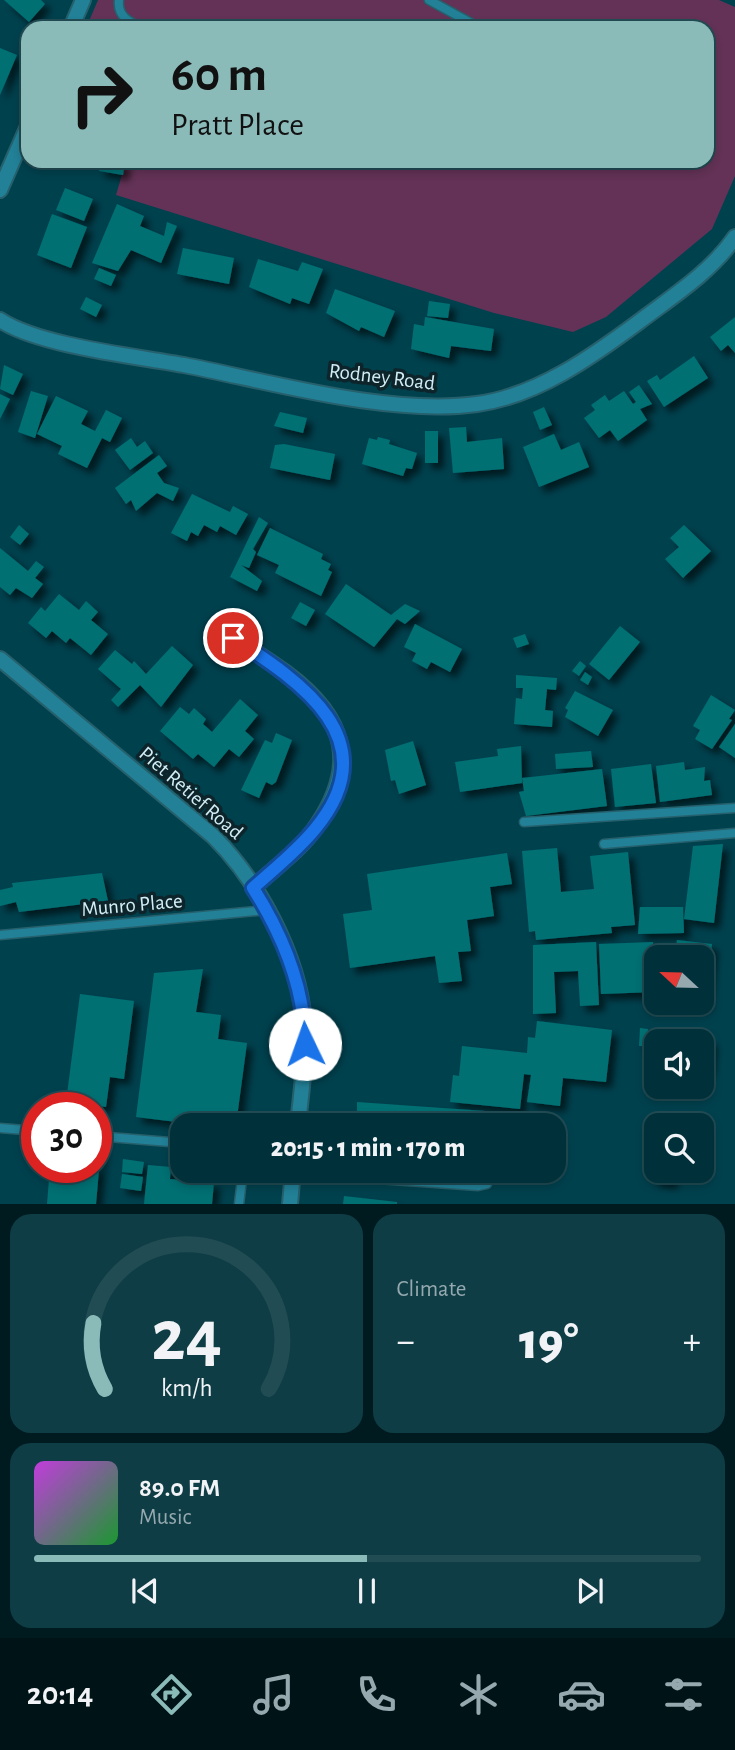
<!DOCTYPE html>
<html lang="en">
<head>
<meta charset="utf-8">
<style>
  :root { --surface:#00313a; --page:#0e3d45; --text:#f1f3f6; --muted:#95a9af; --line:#224c54; --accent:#8bbbb9 }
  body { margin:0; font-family:"Alegreya Sans",sans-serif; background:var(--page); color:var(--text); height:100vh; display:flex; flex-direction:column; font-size:26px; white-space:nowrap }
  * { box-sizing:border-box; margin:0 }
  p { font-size:23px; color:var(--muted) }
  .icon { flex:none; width:38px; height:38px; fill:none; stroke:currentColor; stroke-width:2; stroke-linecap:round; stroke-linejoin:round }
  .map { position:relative; height:1204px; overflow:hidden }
  .details { display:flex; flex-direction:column; gap:10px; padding:10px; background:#001b20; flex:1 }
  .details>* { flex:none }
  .guide { position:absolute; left:21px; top:21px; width:693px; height:147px; border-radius:21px; box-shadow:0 4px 10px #0003,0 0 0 2px var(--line); background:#8bbbb9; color:#111; overflow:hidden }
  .needle { width:46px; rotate:292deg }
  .controls { position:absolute; left:644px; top:945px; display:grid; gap:14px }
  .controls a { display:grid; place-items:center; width:70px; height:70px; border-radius:14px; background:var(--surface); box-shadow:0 4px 10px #0003,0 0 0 2px var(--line); font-size:35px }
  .speed { position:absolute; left:21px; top:1092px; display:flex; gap:14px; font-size:35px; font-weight:700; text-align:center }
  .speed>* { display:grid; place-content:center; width:91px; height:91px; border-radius:50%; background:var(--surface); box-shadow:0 4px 10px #0003,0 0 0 2px var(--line); line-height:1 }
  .speed .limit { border:10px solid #d22; background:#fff; color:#111 }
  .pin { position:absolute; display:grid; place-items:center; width:60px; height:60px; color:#fff; margin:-30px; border:4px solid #fff; border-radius:50%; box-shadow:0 2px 7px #0007 }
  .me { position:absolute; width:77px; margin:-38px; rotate:357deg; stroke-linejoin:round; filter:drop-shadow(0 0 5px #0008) }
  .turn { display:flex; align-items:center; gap:24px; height:147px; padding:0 35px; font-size:32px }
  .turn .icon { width:91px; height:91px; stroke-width:2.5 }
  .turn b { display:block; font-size:49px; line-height:60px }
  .big { font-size:52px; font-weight:800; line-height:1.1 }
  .details .widget { flex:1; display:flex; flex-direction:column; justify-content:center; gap:10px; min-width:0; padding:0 24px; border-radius:21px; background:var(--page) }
  .details .dial { align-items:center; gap:0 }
  .dial svg { height:182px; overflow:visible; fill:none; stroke:var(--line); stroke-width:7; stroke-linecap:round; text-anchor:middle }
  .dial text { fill:var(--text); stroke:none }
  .song { display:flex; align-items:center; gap:21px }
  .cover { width:84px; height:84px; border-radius:10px; background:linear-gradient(135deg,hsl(290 70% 55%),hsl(130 70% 35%)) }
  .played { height:7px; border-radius:4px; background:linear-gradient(90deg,var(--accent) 50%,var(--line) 50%) }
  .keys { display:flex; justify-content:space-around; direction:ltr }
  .heat { display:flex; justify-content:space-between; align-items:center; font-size:38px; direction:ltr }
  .details .tiles { flex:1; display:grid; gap:10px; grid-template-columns:1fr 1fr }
  .widget:last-child { grid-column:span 2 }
  .trip { position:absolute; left:170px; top:1113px; width:396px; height:70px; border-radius:21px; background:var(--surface); box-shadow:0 4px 10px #0003,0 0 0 2px var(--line); font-weight:800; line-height:70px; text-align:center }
  .tab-bar { display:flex; height:112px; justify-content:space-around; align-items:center; background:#001417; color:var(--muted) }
  .tab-bar .icon { width:49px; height:49px }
  .tab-bar .current { color:var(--accent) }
  .tab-bar b { font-size:32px; color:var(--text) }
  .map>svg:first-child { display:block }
  .green { fill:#633256 }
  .building { fill:#007073; filter:url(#shadow) }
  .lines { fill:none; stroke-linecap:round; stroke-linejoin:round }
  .lane-casing { stroke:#26606c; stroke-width:11 }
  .street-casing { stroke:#26606c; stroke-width:18 }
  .lane { stroke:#228097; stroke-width:8 }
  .street { stroke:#228097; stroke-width:14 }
  .route-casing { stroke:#114b97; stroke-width:18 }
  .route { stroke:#1a73e8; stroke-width:12 }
  .labels { text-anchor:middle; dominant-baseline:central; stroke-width:7; stroke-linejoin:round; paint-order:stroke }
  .street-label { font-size:21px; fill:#d2edf6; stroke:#0d242a }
</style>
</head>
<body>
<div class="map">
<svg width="735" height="1204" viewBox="0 0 735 1204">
  <defs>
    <filter id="shadow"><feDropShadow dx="6" dy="6" stdDeviation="3.5" flood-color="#0009"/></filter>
  </defs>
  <rect width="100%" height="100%" fill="#00414e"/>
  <path class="green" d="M98,0H719L735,7V176L712,229L606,317L573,332L494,313L116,195L126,161H707V28H86Z"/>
  <path class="building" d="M4,0H41L45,4L29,22Z
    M0,48L17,55L0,95Z
    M100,161H125L123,175L99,171Z
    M65,188L93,199L84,221L56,210Z
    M117,204L144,216L140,226L164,236L167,222L177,226L161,263L131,250L118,271L92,263Z
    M52,214L87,227L71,268L37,255Z
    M183,248L234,258L229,284L177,274Z
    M258,259L298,271L302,262L323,269L309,304L292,298L290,304L249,287Z
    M99,268L116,275L111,286L94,279Z
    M335,289L395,311L384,337L361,327L359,331L326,313Z
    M86,297L102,305L96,317L80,309Z
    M429,301L450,304L448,318L427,316Z
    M425,317L494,329L491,351L451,346L449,358L411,349L414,324L424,326Z
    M735,317V353L728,345L721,351L710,337Z
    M694,356L708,378L664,407L647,381L657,375L660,380Z
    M4,365L23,374L13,395L0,389Z
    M639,385L652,404L640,409L647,420L618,441L610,430L599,438L584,418L595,410L591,405L605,395L609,401L624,391L633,404L636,402L629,392Z
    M31,391L48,396L35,438L18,432Z
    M0,394L10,399L0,419Z
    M56,396L88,411L81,424L95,431L106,410L122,418L110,442L102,438L87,468L58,454L62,446L37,434Z
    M544,407L552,425L540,430L533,412Z
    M280,412L307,418L303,433L274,426Z
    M466,427L467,442L502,438L504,469L453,473L449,428Z
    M425,431H438V463H425Z
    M554,434L561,450L579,442L589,467L539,487L523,447Z
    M378,437L390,440L389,444L417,453L412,469L406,468L403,476L362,464L369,438L377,440Z
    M131,438L137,447L145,441L153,453L130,470L115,450Z
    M284,444L335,454L330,480L270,468L275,445Z
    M159,455L167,466L157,473L164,483L179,488L173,501L157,493L136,511L131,500L126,504L115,488Z
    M192,494L230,512L233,506L248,514L236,535L220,526L217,532L204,525L198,536L191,532L187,541L171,533Z
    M259,517L268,523L253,549L256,552L249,568L241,565L262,581L257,591L230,577Z
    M19,525L29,534L20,545L10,537Z
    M684,525L711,551L683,578L665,559L679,547L670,538Z
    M270,528L323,554L321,559L331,564L328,570L332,572L321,596L275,573L279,565L257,555Z
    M0,548L28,571L36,561L44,567L35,578L43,584L32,598L16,588L10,595L0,587Z
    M346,584L391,615L405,604L420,611L405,624L397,619L374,647L325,614Z
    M59,594L79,610L86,601L98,612L91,620L108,634L91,655L70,638L66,643L52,631L46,638L28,623L41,607L45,611Z
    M300,602L315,610L306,626L291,618Z
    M415,624L462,649L450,672L431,662L427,669L412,661L416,653L404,647Z
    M620,626L640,642L609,680L589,664Z
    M525,634L529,644L517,648L513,638Z
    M172,646L193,665L161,707L140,685L118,707L111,700L121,689L98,669L115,650L132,664L134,661L146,674Z
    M580,661L586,666L579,676L572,671Z
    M585,672L592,677L588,685L580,680Z
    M516,675L557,678L556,690L547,689L545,710L553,711L552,727L514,724L516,698L522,699L523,688H516Z
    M575,691L613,710L598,736L565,717L568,710L565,708Z
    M711,695L735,710L729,719L732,720L712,749L695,739L700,730L693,726Z
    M240,699L258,715L245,731L254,739L239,757L229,749L214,767L198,754L193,759L160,731L180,707L189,714L194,708L206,719L203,724L212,732Z
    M735,724V758L719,747Z
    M276,733L292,740L276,782L272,785L266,782L259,798L241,790L265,740L272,743Z
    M413,741L426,785L399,794L395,780L391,781L385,750Z
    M521,746L522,783L460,792L455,762L498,756L497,749Z
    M591,751L593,767L556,769L555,754Z
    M684,762L685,770L705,767L704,781L710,780L712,795L660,802L656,766Z
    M651,764L656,803L615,807L611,769Z
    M602,769L607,806L526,816L519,792L524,791L522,778Z
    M723,844L714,923L684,919L693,846Z
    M557,848L561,892L594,889L590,856L628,852L635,925L611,927L612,933L536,940L535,931L529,932L522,851Z
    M507,853L512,884L490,887L494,916L467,920L471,951L458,952L462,981L439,983L435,956L350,968L343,914L372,910L367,874Z
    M102,873L108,901L19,912L16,902L0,906V890L13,887L12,883Z
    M640,907H683L684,933L638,934Z
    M677,940L712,944L705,1005H702V957H675Z
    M596,942L599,1005L580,1006L578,971L554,972L556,1013L533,1014V945Z
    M653,942L655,992L601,994L599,944Z
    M203,969L196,1012L221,1015L218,1039L247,1043L236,1125H201L136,1117L154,973Z
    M80,994L134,1001L124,1079L110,1077L106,1107L66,1102Z
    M537,1021L612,1030L606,1082L563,1078L560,1106L527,1102L531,1075L524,1074L520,1109L450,1102L453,1075L459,1076L462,1046L527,1053L528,1037L535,1038Z
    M640,1028L648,1029L647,1046H639Z
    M665,1033L699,1036V1041H664Z
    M702,1039L711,1040L708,1071L702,1070Z
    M357,1102L485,1111L484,1125H375L376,1113L357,1111Z
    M96,1147H101L96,1204H47L50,1167H96Z
    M123,1159L144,1162L142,1174L122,1172Z
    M655,1164L656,1171H673L671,1183L652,1180Z
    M148,1165L171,1167L170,1179L214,1182L212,1204H144Z
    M392,1171H481V1179Z
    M122,1174L143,1177L141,1191L120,1188Z
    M344,1196L397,1202V1204H343Z"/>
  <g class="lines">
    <g class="lane-casing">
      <path id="lane" d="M119,0C117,16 129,22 142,28
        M429,0L480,28
        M524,822L735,808
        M604,844L735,833
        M0,935L267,910
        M0,1128L37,1131
        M96,1136L182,1143
        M293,1173L478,1186L487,1184L491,1171
        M239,1204L243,1171"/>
    </g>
    <g class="street-casing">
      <path id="street" d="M71,28L83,0
        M0,190L28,126
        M0,320C40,346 135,356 184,365C271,382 390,416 477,404C537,396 593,356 640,321C673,296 711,272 735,237
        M218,631C238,640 255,652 273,664C338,707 364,755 318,824C302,849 274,868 253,888
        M0,659L213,836C259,882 299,956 304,1023C307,1056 301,1092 298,1125
        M290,1204L293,1171"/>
    </g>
    <use href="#lane" class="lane"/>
    <use href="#street" class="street"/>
  </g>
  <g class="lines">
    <g class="route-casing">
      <path id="route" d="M233,638C301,682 389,740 315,829C297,851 274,869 253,888C282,934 305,988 305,1044"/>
    </g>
    <use href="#route" class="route"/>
  </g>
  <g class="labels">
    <g class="street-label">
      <text transform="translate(382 377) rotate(7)">Rodney Road</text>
      <text transform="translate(191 793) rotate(41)">Piet Retief Road</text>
      <text transform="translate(132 905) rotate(-5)">Munro Place</text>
    </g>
  </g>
</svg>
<div class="controls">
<a><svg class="needle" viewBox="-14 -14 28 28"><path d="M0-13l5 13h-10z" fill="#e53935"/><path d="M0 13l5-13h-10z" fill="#95a9af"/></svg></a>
<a><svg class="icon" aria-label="sound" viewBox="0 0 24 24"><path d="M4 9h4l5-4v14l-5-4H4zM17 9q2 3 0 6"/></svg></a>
<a><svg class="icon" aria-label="search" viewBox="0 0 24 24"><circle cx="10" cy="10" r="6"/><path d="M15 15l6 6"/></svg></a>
</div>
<div class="speed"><div class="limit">30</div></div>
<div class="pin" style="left:233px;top:638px;background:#d93025"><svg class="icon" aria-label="arrive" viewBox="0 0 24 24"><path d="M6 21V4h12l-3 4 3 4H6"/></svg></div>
<svg class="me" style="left:305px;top:1044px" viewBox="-20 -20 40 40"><circle r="19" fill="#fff"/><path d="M0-13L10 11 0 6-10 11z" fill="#1a73e8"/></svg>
<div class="trip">20:15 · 1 min · 170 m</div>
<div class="guide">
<div class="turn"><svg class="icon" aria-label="right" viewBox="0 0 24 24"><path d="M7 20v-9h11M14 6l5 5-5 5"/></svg><div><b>60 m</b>Pratt Place</div></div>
</div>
</div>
<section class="details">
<div class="tiles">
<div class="widget dial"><svg viewBox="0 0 100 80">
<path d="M14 69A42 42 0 1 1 86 69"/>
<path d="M14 69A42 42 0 0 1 9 40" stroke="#8bbbb9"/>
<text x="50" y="56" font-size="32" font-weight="700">24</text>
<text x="50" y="72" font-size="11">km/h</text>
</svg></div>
<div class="widget"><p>Climate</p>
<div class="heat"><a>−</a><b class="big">19°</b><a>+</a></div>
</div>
<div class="widget">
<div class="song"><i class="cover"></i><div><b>89.0 FM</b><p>Music</p></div></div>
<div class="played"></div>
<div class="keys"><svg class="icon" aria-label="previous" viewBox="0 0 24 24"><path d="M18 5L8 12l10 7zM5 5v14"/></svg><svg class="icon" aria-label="pause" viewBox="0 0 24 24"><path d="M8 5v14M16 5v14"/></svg><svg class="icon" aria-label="next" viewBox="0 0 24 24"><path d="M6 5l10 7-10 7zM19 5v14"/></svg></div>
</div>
</div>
</section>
<nav class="tab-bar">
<b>20:14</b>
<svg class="icon current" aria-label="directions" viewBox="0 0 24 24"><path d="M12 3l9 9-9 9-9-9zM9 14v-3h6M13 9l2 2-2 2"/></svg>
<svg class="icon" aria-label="music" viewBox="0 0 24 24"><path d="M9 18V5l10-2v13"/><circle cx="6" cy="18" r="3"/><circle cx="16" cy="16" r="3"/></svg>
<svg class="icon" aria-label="phone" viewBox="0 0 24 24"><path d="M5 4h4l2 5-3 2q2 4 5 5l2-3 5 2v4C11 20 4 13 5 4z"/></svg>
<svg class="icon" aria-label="climate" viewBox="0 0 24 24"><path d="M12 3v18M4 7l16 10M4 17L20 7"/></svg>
<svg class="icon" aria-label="car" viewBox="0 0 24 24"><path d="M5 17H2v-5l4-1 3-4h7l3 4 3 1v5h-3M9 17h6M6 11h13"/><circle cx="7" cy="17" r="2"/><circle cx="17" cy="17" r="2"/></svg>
<svg class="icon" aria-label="filters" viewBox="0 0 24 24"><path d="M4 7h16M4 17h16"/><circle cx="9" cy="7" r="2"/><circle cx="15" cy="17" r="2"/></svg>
</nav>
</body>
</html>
